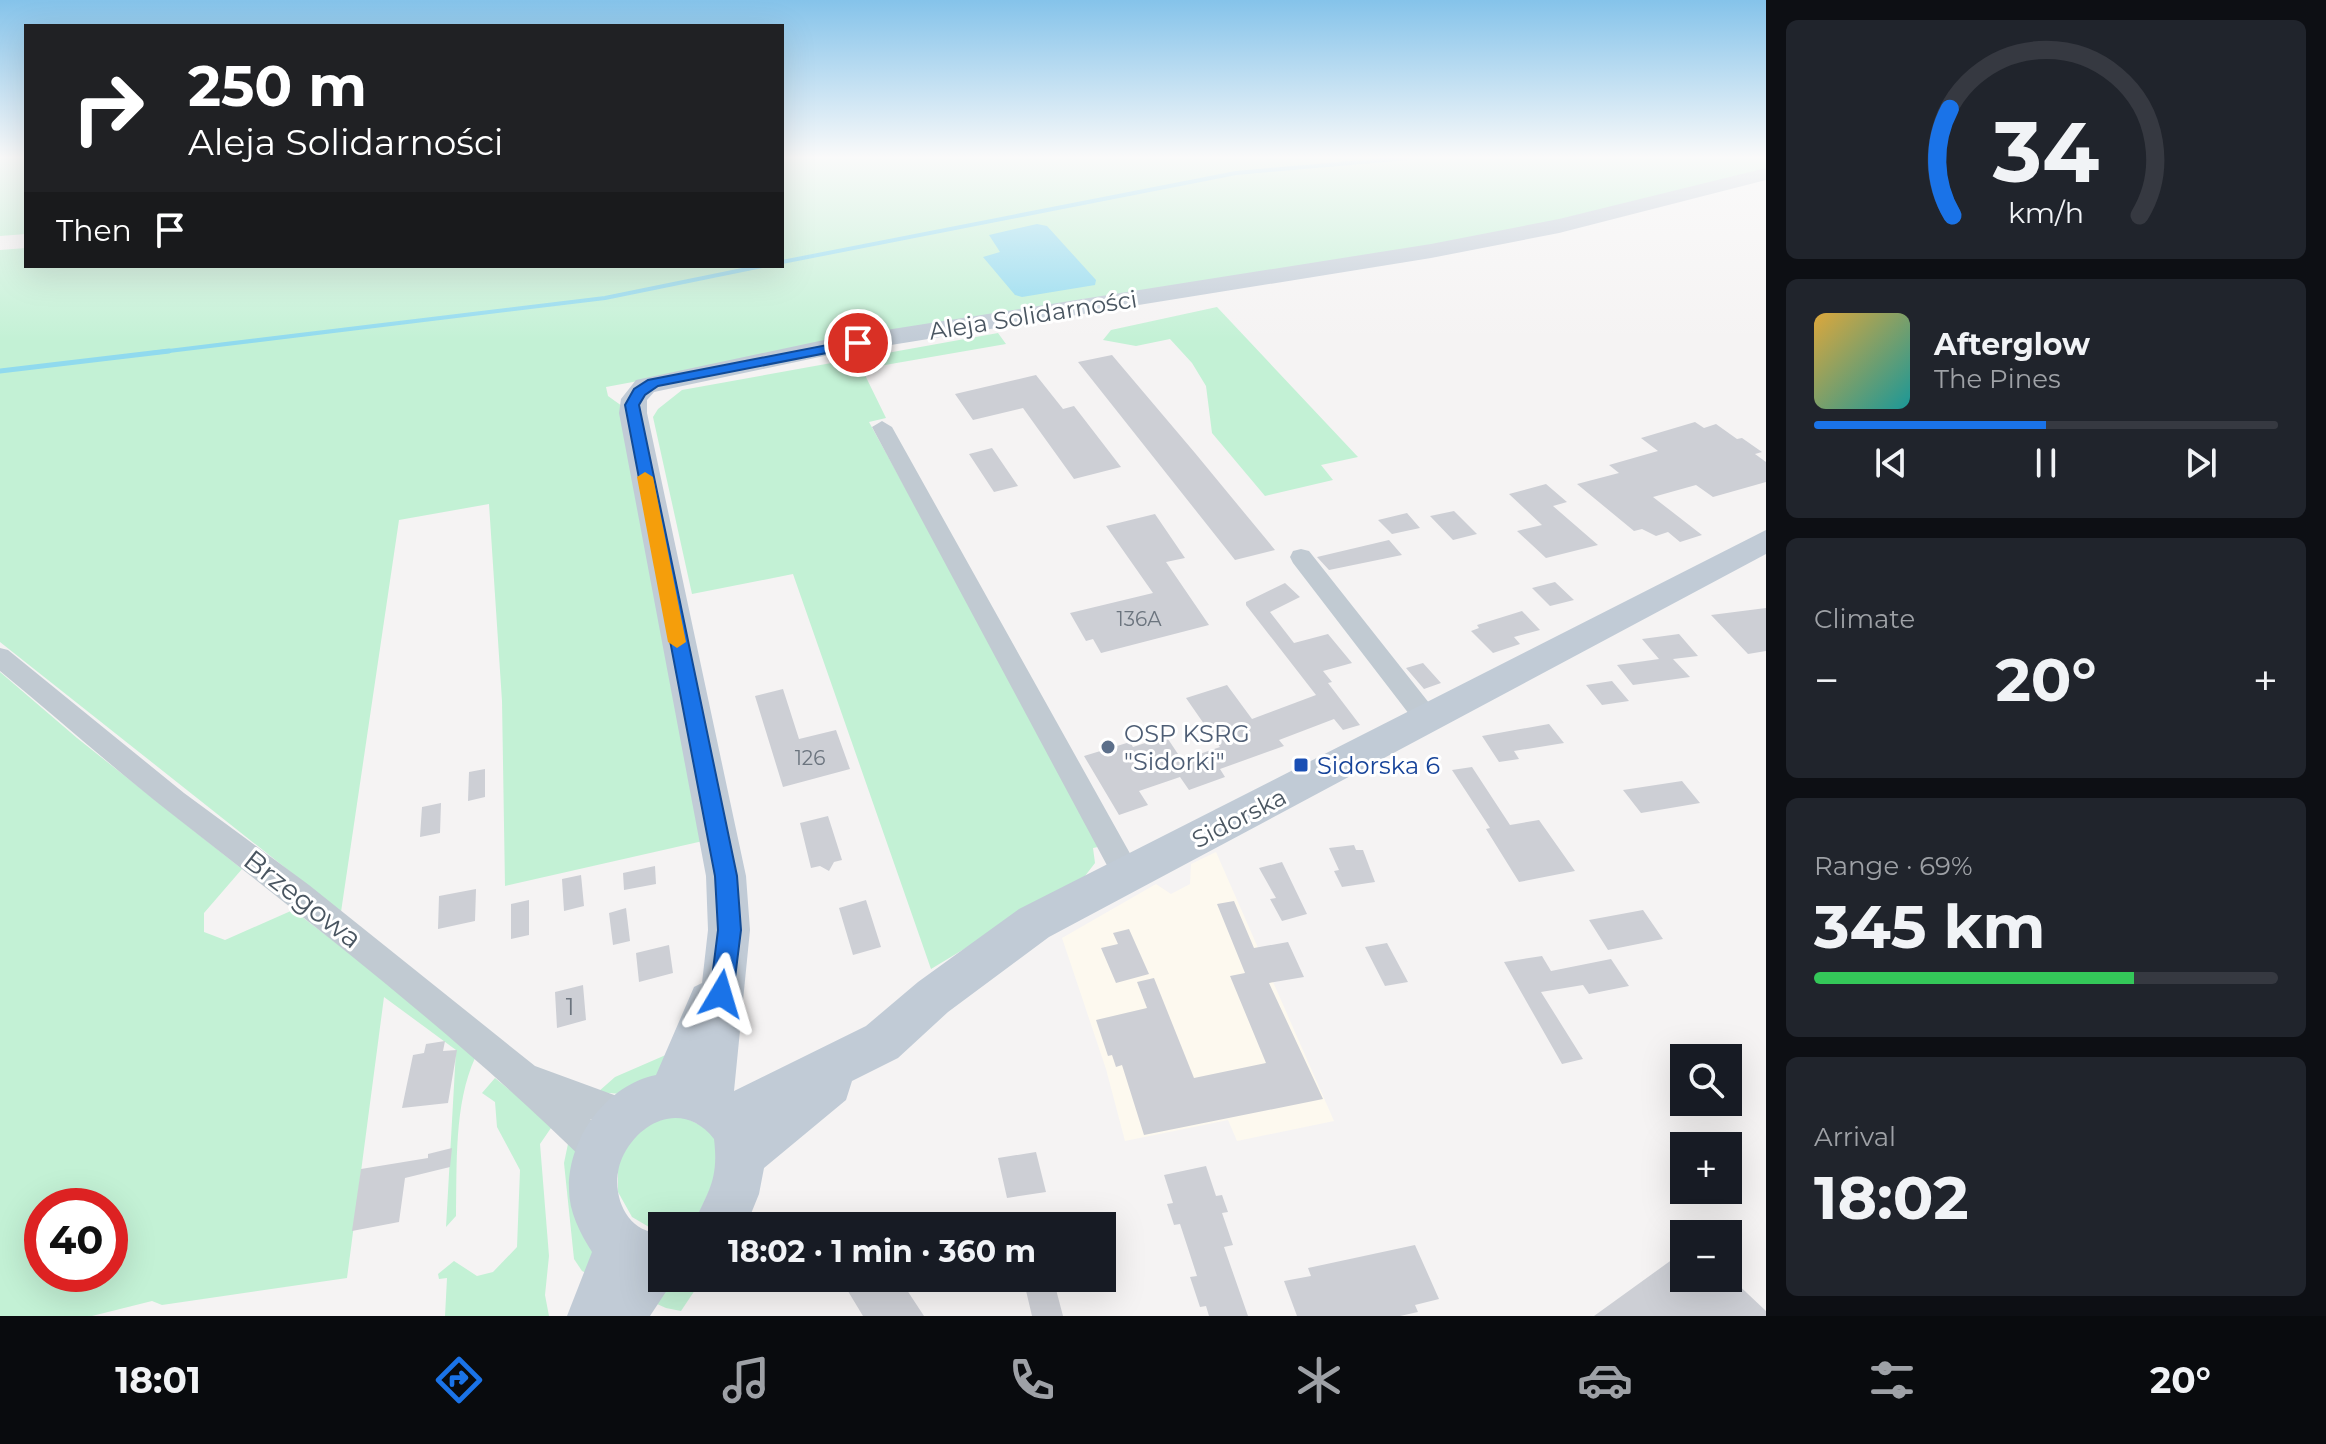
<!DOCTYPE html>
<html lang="en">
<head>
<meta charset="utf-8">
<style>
  :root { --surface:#171b24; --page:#20242c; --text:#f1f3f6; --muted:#9ea1a6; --line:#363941; --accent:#1a73e8 }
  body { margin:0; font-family:Montserrat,sans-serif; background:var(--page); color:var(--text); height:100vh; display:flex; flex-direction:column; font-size:30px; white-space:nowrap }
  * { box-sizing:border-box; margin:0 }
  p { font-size:26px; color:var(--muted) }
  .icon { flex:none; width:44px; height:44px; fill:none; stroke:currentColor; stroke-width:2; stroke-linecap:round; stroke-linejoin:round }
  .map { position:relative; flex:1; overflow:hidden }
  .drawer { display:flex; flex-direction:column; gap:20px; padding:20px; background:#0d0f14; width:560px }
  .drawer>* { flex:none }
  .banner { position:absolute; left:24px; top:24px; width:760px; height:244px; border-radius:0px; box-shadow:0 8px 32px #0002; background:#202124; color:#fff; overflow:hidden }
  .fabs { position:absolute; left:1670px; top:1044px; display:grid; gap:16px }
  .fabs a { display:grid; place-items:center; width:72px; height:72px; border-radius:0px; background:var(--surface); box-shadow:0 8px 32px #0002; font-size:40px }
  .speed { position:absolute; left:24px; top:1188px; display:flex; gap:16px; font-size:40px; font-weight:700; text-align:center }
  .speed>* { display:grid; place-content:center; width:104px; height:104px; border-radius:50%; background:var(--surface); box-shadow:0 8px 32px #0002; line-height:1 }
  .speed .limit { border:12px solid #d22; background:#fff; color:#111 }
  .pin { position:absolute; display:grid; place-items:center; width:68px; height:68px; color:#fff; margin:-34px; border:4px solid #fff; border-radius:50%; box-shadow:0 2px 8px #0007 }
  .me { position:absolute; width:88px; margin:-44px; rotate:7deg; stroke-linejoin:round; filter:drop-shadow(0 0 6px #0008) }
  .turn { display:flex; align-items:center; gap:28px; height:168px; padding:0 32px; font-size:36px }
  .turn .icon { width:104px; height:104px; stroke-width:2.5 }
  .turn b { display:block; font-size:56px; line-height:68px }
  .then { display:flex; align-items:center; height:76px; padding:0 32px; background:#0003; gap:16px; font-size:30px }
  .big { font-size:60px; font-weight:700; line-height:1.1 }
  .drawer .widget { flex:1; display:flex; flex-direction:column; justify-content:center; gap:12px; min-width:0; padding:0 28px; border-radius:12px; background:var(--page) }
  .drawer .dial { align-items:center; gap:0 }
  .dial svg { height:208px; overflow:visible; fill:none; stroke:var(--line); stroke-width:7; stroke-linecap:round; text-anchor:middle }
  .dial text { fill:var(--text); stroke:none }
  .song { display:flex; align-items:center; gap:24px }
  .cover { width:96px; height:96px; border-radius:12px; background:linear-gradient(135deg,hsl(40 70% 55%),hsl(180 70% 35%)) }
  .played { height:8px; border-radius:4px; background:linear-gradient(90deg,var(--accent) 50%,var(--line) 50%) }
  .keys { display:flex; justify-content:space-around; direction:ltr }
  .heat { display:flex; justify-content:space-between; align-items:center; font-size:44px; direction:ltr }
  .charge { height:12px; border-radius:6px; background:linear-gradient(90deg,#34c759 69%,var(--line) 0) }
  .trip { position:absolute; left:648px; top:1212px; width:468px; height:80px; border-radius:0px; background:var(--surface); box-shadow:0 8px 32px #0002; font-weight:700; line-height:80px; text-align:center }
  .tab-bar { display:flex; height:128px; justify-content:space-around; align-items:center; background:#090b0e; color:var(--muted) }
  .tab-bar .icon { width:56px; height:56px }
  .tab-bar .selected { color:var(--accent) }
  .tab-bar b { font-size:36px; color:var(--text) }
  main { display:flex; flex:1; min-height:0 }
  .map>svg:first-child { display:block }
  .commercial { fill:#fdf9ef }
  .green { fill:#c3f1d5; fill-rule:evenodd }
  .water { fill:#90daee }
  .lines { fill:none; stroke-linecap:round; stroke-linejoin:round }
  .stream-far1 { stroke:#90daee; stroke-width:4 }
  .stream { stroke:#90daee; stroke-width:5 }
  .building { fill:#cdcfd5 }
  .street { fill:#c1cad2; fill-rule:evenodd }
  .secondary { fill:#c1cbd6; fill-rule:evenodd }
  .route { fill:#1a73e8; stroke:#114b97; stroke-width:2 }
  .slow { fill:#f59e0b }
  .service-dot { fill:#5c6f8a; stroke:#fff; stroke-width:3 }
  .transit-dot { fill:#1a4fb4; stroke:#fff; stroke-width:3 }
  .labels { text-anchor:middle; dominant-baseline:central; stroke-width:6; stroke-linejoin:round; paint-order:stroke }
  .number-label { font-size:20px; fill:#6b747e }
  .street-label { font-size:24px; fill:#4a5661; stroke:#fff }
  .service-label { font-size:24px; fill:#4e5e75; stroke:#fff; text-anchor:start }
  .transit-label { font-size:24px; fill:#164399; stroke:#fff; text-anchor:start }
  .near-number-label { font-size:24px; fill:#6b747e }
  .near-street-label { font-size:28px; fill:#4a5661; stroke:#fff }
</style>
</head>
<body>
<main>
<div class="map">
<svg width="1766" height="1316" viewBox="0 0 1766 1316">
  <rect width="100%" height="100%" fill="#f5f3f3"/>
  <path class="commercial" d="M1216,852L1334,1121L1237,1141L1228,1120L1125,1141L1106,1069L1062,938L1156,884L1171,894L1190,884L1191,864Z"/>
  <path class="green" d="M0,158H26V234L0,236Z
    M782,158H1766V169L1484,238L852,341L606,387L608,396L622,406L703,841L505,886L502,701L489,504L399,520L341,912L0,642V250L26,248V266H782Z
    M1217,307L1358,457L1321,465L1333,480L1265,496L1212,433L1206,386L1192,363L1170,339L1136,346L1103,340L1111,330Z
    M998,333L1006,344L862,369L886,418L869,422L1055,760L1098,847L1093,848L1095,863L1085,876L931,969L793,574L692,594L653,417L658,409L682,390Z
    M0,672L77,738L242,869L204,913V932L225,940L293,910L412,1001L475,1058C454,1104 457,1165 456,1216L446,1227L456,1050L384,997L347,1278L162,1305L152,1301L92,1316H0ZM42,1206H110V1274H42Z
    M668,1054V1071L621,1094L598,1092L615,1077Z
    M495,1078L553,1125L540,1144L549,1256L545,1295L549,1316H445L447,1278L439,1279L438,1274L454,1261L477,1276L493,1272L517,1247L520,1170L497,1127L495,1102L482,1093Z
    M674,1112L714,1132L722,1164L699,1213L689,1221L662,1228L649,1227L632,1217L618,1192V1163L637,1130Z
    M569,1139L578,1151L594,1235L590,1275L582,1271L574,1259L564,1163Z
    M662,1278H703L681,1311L666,1308L639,1296Z"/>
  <path class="water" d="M1037,224L1047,226L1096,280L1095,285L1022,297L1015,295L983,257L1000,252L989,235Z"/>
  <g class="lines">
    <path class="stream-far1" d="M782,262L1236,173L1408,158
      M152,353L605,298L762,266"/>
    <path class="stream" d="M0,371L169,351"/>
  </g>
  <path class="building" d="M1112,355L1195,453L1275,550L1235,560L1078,362Z
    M1036,375L1063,409L1074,406L1121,467L1074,479L1023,408L973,420L955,394Z
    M1695,422L1704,428L1716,424L1737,439L1742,438L1762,452L1755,454L1766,462V482L1713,497L1696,485L1653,497L1702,535L1680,542L1668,532L1656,536L1642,529L1634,531L1577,484L1619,473L1609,465L1658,451L1641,438Z
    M992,448L1018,486L994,492L969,454Z
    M1546,484L1567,502L1553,506L1598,545L1546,558L1517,531L1542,525L1509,494Z
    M1454,511L1477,534L1453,540L1430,516Z
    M1407,513L1420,528L1392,534L1378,520Z
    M1155,514L1185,558L1166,562L1209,625L1101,653L1093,639L1086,641L1070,613L1153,593L1106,526Z
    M1389,540L1402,555L1329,570L1317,557Z
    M1555,582L1574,600L1550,606L1532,588Z
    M1285,583L1300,597L1270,612L1294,643L1328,634L1352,663L1323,671L1332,682L1328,683L1360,725L1343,730L1334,719L1279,740L1284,746L1220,769L1225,777L1189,790L1180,777L1139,791L1148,805L1119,815L1084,756L1130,742L1133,747L1166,736L1182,760L1220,747L1186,698L1227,685L1252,719L1316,695L1246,605V602Z
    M1766,608V651L1748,654L1711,615Z
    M1522,611L1540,630L1514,637L1520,644L1493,653L1471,631L1479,628L1477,625Z
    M1679,634L1698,656L1673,659L1690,677L1633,685L1617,665L1659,659L1642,639Z
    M1423,663L1441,683L1424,689L1406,668Z
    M1612,681L1629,701L1602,705L1586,685Z
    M783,689L799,739L836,730L850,769L783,787L755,696Z
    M1549,724L1564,743L1514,751L1519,759L1499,762L1482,736Z
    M1472,767L1510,825L1539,820L1575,871L1519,882L1486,829L1490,828L1452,770Z
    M485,769V797L468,801L469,772Z
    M1682,781L1700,803L1641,813L1623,790Z
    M441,803L440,833L420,837L422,807Z
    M828,816L842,860L834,862L829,871L820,866L811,868L800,823Z
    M1354,845L1356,850H1363L1375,882L1342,887L1334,871L1339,870L1329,848Z
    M1282,862L1307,914L1282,921L1270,899L1276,898L1259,868Z
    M655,866L656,884L624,890L623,873Z
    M581,875L584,906L564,911L562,879Z
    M476,889L475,921L438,929L439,896Z
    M529,900V935L511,939V904Z
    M866,900L881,947L853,955L839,908Z
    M1234,901L1254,948L1288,942L1304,977L1269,983L1323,1099L1144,1135L1122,1065L1116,1067L1112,1055L1108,1056L1096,1020L1147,1008L1137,982L1154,978L1194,1078L1266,1063L1230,976L1245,973L1217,904Z
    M626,908L630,941L613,945L609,913Z
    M1643,910L1663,939L1608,950L1589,920Z
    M1129,929L1149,974L1116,983L1101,948L1118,944L1113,933Z
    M1387,943L1408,982L1385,986L1365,947Z
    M669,945L673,973L639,982L636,953Z
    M1542,956L1551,971L1611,959L1629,986L1589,994L1583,985L1541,992L1583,1059L1562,1064L1504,962Z
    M583,985L586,1020L557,1028L555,992Z
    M445,1041L443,1051L457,1050L448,1103L402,1108L413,1055L424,1053L426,1044Z
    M452,1148L450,1167L405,1178L399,1222L352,1231L361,1169L428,1158V1154Z
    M1036,1152L1046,1192L1007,1198L998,1158Z
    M1206,1166L1216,1196L1222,1195L1228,1212L1222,1213L1233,1245L1224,1247L1248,1316H1209L1206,1306L1200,1307L1190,1277L1197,1276L1180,1224L1174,1225L1167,1204L1173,1203L1164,1175Z
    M1415,1245L1439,1299L1415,1305L1418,1312L1400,1316H1297L1284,1281L1311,1276L1308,1268Z
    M1684,1251V1278H1731L1766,1311V1316H1594Z
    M840,1278H899L924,1316H863Z
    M1023,1278H1053L1063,1316H1032Z"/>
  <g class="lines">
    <path class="street" d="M882,421L892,427L1137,866L1141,875L1137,884L1127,888L1117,884L872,427Z
      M1301,549L1309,551L1437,713L1441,720L1437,727L1428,730L1419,727L1293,563L1290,557L1293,551Z
      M0,648L8,650L184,793L309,885L535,1066L636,1103L641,1115L636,1127L624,1132L590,1119L611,1139L616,1151L611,1163L599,1168L587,1163C457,1035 312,924 168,811C111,766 56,717 0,671Z"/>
    <path class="secondary" d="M1766,168V180L1559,233L1431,258L829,355L654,392L647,400V413L746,876L750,930L734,1091L866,1026L918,982L1019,909L1766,530V554L1049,937L948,1012L898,1058L852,1081L846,1100L764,1168L759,1194L746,1226H693C708,1190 719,1181 714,1139C686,1103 644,1117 624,1154C607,1186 623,1234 662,1233V1278H675L650,1316H567L592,1252C580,1233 569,1212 569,1189C568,1138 607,1085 656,1075L694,987L702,983L708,930L706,876L619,413L621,399L636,380L829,339L1431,244L1559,219Z"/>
  </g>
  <linearGradient id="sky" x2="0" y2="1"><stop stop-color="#85c3ea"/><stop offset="0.46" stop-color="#fafafa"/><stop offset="1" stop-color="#fafafa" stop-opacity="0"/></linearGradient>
  <rect width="1766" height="342" fill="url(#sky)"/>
  <path class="route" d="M858,339L864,343L862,346L658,386L645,395L639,405L737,876L741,930L733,994L730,1002L721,1005L713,1002L710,994L718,930L715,876L625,405L634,389L648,380Z"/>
  <path class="slow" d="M645,472L653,477L686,642L677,648L668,642L637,477Z"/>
  <circle class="service-dot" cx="1108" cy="747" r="8"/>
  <rect class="transit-dot" x="1293" y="757" width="16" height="16" rx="4"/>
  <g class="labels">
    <g class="number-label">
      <text x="1139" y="619">136A</text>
      <text x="810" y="758">126</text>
    </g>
    <g class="street-label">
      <text transform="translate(1033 315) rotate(-9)">Aleja Solidarności</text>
      <text transform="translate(1239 818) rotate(-27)">Sidorska</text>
    </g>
    <g class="service-label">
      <text x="1124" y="733">OSP KSRG<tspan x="1124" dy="28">"Sidorki"</tspan></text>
    </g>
    <g class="transit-label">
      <text x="1317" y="765">Sidorska 6</text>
    </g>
    <g class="near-number-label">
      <text x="570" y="1006">1</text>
    </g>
    <g class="near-street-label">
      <text transform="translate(303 899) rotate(38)">Brzegowa</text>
    </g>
  </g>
</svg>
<div class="fabs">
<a><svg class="icon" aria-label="search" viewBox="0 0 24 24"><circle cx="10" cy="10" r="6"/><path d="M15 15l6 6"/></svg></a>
<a>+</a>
<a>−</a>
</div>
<div class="speed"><div class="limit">40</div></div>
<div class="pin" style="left:858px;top:343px;background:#d93025"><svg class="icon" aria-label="arrive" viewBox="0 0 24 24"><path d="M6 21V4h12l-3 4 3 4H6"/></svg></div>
<svg class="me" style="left:721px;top:994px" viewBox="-20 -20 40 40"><path d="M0-17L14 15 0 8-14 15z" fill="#1a73e8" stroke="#fff" stroke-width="4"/></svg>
<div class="trip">18:02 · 1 min · 360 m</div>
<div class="banner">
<div class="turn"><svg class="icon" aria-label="right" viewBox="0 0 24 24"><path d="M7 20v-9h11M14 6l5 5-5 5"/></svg><div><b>250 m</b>Aleja Solidarności</div></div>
<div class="then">Then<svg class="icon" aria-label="arrive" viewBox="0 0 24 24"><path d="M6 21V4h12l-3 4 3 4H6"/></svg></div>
</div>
</div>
<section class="drawer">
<div class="widget dial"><svg viewBox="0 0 100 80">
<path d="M14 69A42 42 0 1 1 86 69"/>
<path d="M14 69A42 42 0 0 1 13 28" stroke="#1a73e8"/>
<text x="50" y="56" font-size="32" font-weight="700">34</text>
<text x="50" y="72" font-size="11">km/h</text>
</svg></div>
<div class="widget">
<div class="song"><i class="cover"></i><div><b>Afterglow</b><p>The Pines</p></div></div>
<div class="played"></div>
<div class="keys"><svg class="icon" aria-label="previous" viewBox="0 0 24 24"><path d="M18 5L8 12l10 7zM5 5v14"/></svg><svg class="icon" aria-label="pause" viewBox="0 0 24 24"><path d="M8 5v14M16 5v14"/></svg><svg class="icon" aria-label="next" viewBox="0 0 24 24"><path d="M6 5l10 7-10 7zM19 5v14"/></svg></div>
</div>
<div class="widget"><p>Climate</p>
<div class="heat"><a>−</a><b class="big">20°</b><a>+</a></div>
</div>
<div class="widget"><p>Range · 69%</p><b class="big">345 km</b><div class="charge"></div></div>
<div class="widget"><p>Arrival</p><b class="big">18:02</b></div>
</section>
</main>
<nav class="tab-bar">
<b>18:01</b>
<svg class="icon selected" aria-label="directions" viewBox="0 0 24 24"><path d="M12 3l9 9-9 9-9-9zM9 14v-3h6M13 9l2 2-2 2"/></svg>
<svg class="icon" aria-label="music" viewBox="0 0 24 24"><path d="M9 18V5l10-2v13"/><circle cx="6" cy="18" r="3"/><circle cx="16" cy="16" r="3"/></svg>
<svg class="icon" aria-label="phone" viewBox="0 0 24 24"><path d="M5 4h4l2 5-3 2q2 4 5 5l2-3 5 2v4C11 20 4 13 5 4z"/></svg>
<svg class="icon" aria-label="climate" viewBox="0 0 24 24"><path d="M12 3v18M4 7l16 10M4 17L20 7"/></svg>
<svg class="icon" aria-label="car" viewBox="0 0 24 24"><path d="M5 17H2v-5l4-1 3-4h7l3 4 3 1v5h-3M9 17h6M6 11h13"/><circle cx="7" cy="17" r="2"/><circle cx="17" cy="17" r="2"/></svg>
<svg class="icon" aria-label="filters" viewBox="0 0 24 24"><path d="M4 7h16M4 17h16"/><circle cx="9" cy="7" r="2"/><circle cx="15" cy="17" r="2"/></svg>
<b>20°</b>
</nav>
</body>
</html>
